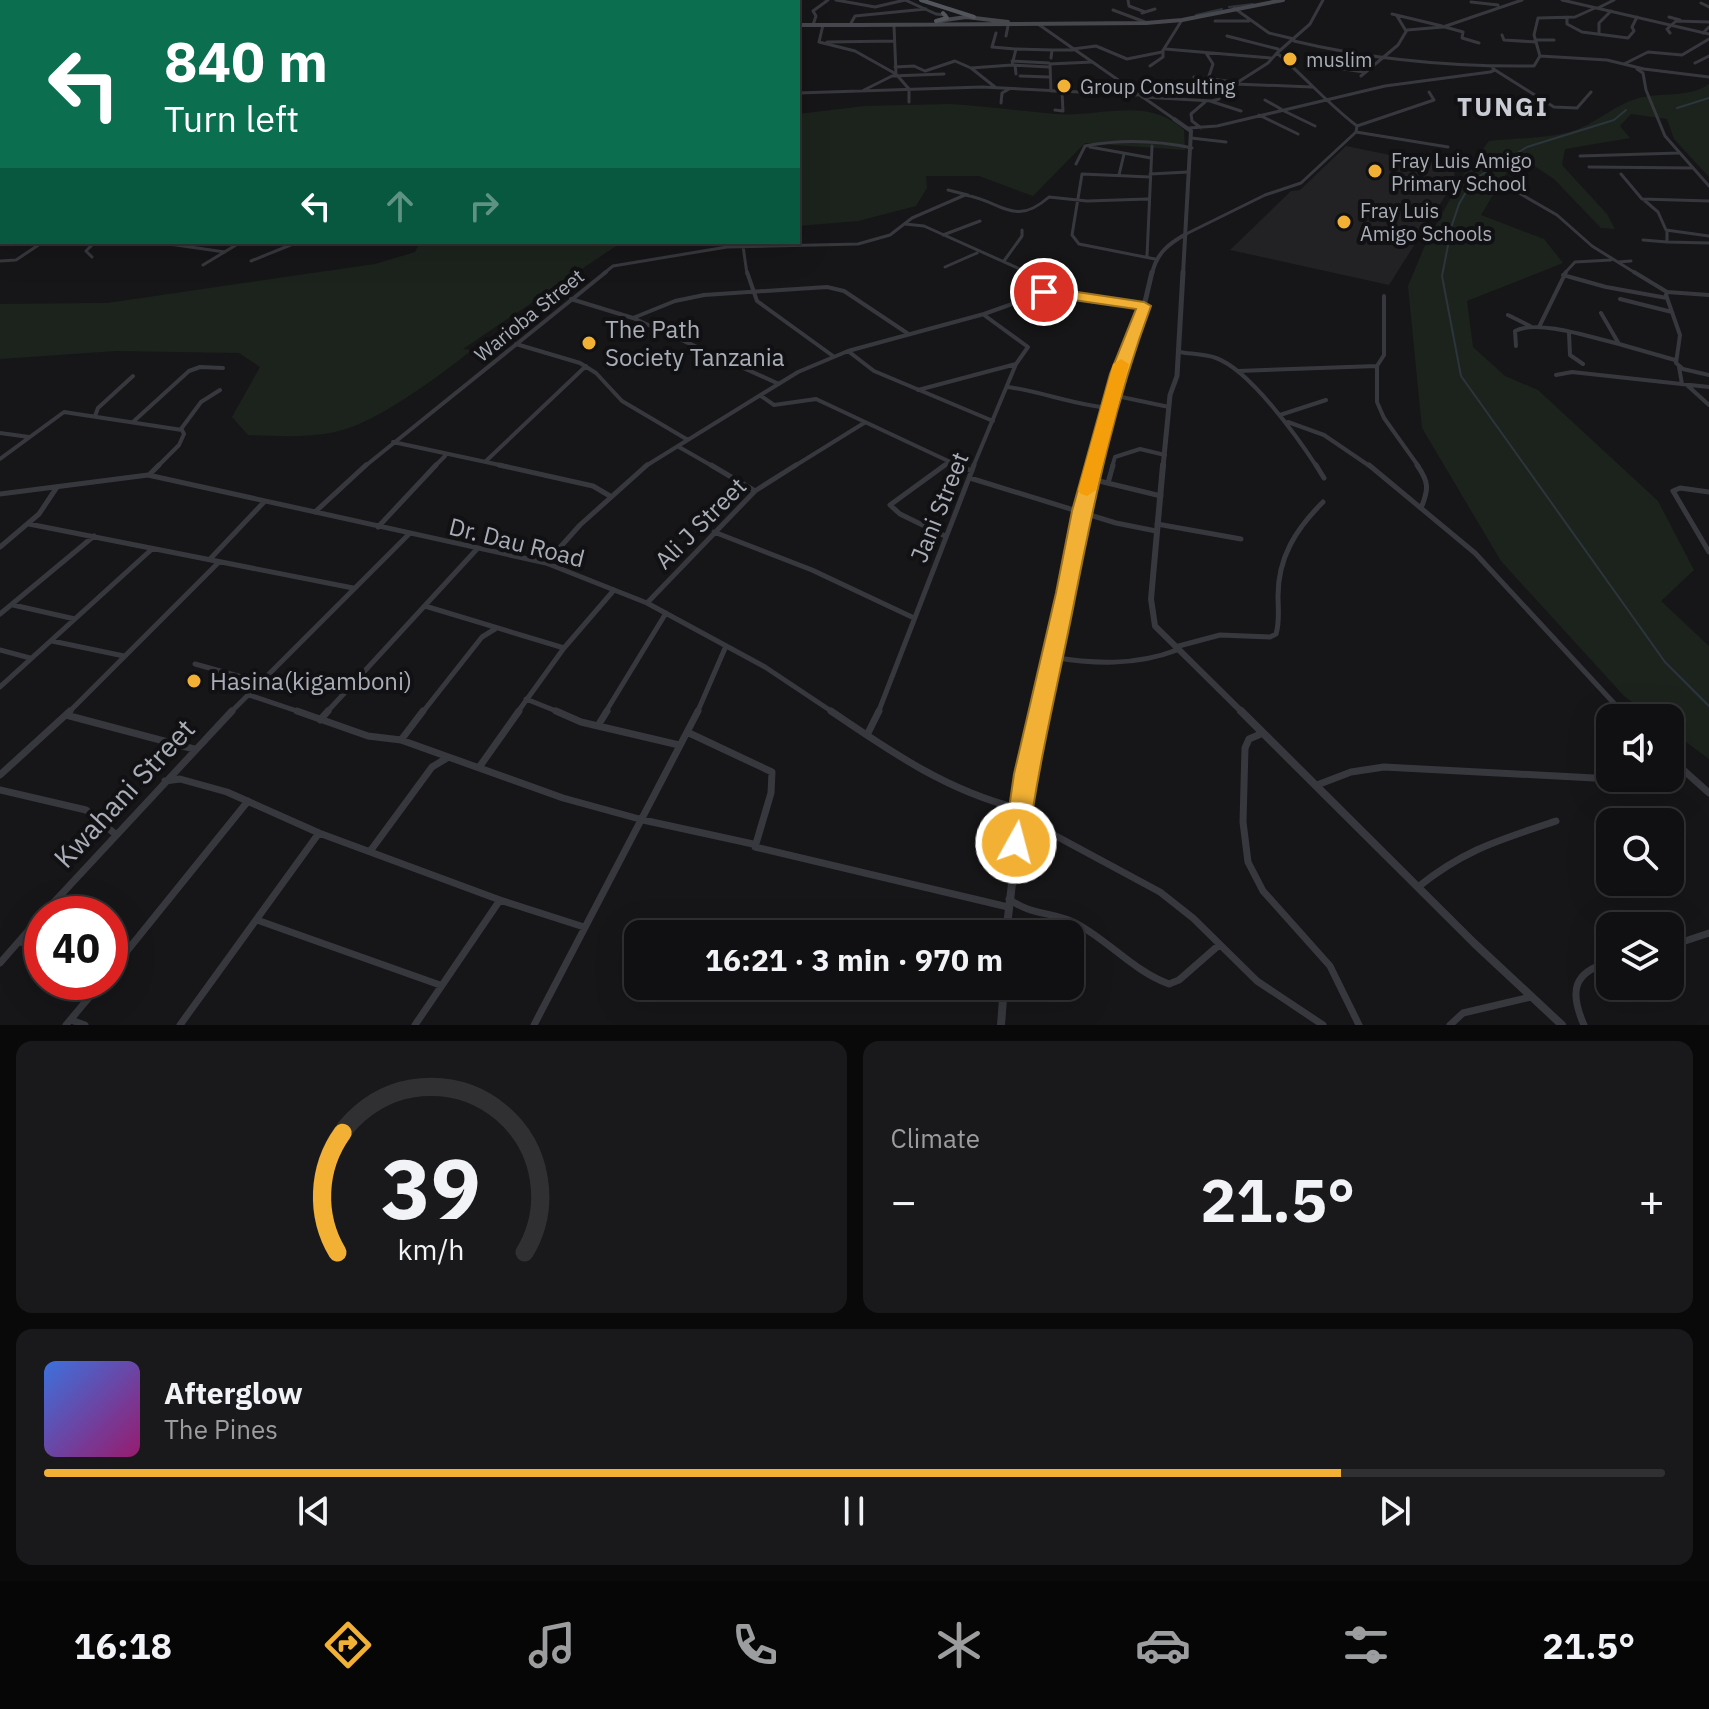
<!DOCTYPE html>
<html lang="en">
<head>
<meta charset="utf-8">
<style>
  :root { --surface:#101012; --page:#19191b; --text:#f1f3f6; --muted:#9c9d9f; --line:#303032; --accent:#f2b134 }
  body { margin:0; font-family:"IBM Plex Sans",sans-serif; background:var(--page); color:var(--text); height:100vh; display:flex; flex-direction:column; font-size:30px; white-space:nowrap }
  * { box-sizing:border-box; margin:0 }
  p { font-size:26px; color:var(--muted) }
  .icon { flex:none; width:44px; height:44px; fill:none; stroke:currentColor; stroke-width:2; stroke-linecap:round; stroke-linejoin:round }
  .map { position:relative; height:1025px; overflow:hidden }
  .sheet { display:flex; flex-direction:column; gap:16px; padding:16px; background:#09090a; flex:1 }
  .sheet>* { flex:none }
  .banner { position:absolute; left:0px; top:0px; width:800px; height:244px; box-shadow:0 8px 32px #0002,0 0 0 2px var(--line); background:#0b6e4f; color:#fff; overflow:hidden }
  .buttons { position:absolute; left:1596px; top:704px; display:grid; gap:16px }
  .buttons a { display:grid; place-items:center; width:88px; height:88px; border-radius:16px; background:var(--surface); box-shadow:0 8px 32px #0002,0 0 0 2px var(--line); font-size:40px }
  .speed { position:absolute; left:24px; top:896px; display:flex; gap:16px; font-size:40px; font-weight:700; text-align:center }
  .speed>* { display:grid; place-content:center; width:104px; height:104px; border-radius:50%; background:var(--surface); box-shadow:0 8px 32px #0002,0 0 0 2px var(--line); line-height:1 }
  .speed .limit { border:12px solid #d22; background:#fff; color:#111 }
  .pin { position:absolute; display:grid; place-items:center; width:68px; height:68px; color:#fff; margin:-34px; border:4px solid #fff; border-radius:50%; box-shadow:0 2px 8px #0007 }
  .me { position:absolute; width:88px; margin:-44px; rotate:7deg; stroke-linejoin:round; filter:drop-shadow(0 0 6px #0008) }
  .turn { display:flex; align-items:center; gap:28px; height:168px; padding:0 32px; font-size:36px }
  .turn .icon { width:104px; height:104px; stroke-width:2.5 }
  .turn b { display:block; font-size:56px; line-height:68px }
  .lanes { display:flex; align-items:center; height:76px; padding:0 32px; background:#0003; justify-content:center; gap:40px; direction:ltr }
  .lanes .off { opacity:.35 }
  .big { font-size:60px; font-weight:700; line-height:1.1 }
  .sheet .tile { flex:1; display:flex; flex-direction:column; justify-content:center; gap:12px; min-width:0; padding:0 28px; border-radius:16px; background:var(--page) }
  .sheet .dial { align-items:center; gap:0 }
  .dial svg { height:208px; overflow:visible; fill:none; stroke:var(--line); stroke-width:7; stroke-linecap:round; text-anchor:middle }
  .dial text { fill:var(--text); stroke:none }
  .song { display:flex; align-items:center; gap:24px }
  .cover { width:96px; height:96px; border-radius:12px; background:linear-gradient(135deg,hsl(220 70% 55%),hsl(320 70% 35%)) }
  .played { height:8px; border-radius:4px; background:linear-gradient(90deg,var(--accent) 80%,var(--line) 80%) }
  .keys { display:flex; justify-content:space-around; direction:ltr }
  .heat { display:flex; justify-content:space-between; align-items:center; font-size:44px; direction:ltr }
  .sheet .tiles { flex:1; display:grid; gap:16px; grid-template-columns:1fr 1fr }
  .tile:last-child { grid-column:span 2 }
  .trip { position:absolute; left:624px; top:920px; width:460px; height:80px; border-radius:16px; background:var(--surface); box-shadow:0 8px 32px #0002,0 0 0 2px var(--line); font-weight:700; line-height:80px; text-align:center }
  .tabs { display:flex; height:128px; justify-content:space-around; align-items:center; background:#060607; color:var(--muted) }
  .tabs .icon { width:56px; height:56px }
  .tabs .current { color:var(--accent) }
  .tabs b { font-size:36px; color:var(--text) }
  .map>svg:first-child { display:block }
  .built { fill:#222225 }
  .green { fill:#1c231d }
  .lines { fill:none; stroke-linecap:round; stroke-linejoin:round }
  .stream { stroke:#2c353c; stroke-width:2 }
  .minor-far3 { stroke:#37383d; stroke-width:3 }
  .minor-far2 { stroke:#37383d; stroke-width:4 }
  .minor-far1 { stroke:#37383d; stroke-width:5 }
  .minor { stroke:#37383d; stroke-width:7 }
  .tertiary-far4 { stroke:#37383d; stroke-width:3 }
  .tertiary-far3 { stroke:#37383d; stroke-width:4 }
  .tertiary-far2 { stroke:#37383d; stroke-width:5 }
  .tertiary-far1 { stroke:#37383d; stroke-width:6 }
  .tertiary { stroke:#37383d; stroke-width:8 }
  .secondary { stroke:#45474d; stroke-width:4 }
  .primary { stroke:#53555c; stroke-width:4 }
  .route { fill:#f2b134; stroke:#9d7322; stroke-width:2 }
  .slow { fill:#f59e0b }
  .poi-dot { fill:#f2b134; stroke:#111113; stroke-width:3 }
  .labels { text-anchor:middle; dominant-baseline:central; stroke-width:8; stroke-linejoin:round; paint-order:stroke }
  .far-poi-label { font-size:20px; fill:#a8adb8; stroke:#111113; text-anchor:start }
  .far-street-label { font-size:20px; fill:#a8adb8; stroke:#111113 }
  .poi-label { font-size:24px; fill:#a8adb8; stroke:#111113; text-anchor:start }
  .street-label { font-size:24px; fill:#a8adb8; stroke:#111113 }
  .far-district-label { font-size:26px; font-weight:bold; letter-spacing:2px; fill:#c9ccd4; stroke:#111113 }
  .near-street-label { font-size:28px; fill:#a8adb8; stroke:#111113 }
</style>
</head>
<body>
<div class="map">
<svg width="1709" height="1025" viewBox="0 0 1709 1025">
  <rect width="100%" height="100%" fill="#161618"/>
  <path class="built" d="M1346,146L1390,155L1455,163L1454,182L1389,285L1230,250L1291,191L1300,190Z"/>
  <path class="green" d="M1709,84V177L1674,139L1667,119L1631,114L1620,126L1630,138L1565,149L1562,165L1607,214L1615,229L1601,228L1554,179L1530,163L1510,167L1481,215L1544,239L1563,263L1467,301L1473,347L1505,376L1538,390L1658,501L1694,570L1661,601L1709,646V759L1670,730V718H1654L1624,696L1501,561L1422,428L1408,286L1426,243L1464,174L1489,141C1515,138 1544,139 1570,132C1597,124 1615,103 1643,97C1664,93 1691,97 1709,84Z
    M950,104C985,106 1020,111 1055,114C1100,118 1146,95 1184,130L1185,150L1085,143L1033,196L979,176H926L927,188L916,206L858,221L798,226V114L865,106Z
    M420,242H622L463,349L472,350C439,376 375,424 335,432C306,438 278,436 248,435L232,417L260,367L239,353L116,351L0,359V304L107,303L375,264L415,252Z"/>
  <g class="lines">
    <path class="stream" d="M1229,7L1253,4
      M1196,15L1222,9
      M1677,108L1709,98
      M1626,110L1614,120L1527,147L1473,180L1459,204L1452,225L1442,276L1461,376L1665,662L1709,706"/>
    <path class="minor-far3" d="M20,0L25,2
      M235,0L245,2
      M580,0L590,2
      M836,0L875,7L905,0
      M905,0L936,14L946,15
      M1128,0L1129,6L1145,12
      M44,2L51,0
      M94,2L97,0
      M184,2L187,0
      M301,2L307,0
      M340,2L343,0
      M362,2L369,0
      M392,2L395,0
      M593,2L611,1
      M650,2L654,0
      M1471,2L1498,5
      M1701,3L1709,7
      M1234,8L1269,33L1294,39
      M1595,8L1575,17L1538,18L1534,35L1540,56L1607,60L1644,69L1709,77
      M1598,8L1614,0
      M1113,10L1145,22
      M1142,13L1155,9
      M1392,14L1442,26
      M1397,16L1406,31
      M1567,17V24L1582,32L1628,38L1634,31L1632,27L1637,17
      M1669,17L1680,20
      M1215,21H1249
      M813,25L816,16L813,11L828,0
      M823,25L819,42L855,51L896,74
      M850,25L855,16L926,9
      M894,26L896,74L909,89V102
      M1445,27L1463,32L1462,38L1479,43
      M996,33L992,47L1015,49
      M1670,33L1667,29L1676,21L1709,22
      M1703,33L1709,27
      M1599,34V23L1611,11
      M1502,35L1504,40L1536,42
      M1006,36L1008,26
      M1227,36L1278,49
      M1535,40H1554
      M1294,41C1373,60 1453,67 1534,66L1540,56
      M827,42L894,41
      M1073,49L1096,46L1127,59L1162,52L1182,20
      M1165,49L1271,58
      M1206,53L1213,64L1208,79
      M1277,53L1268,63L1235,84L1312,87
      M1051,58L1052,50H1073
      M1012,61L1049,63
      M1695,63L1709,56
      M1310,64L1364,72
      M1624,64L1648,52L1682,55L1709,39
      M1012,65L1016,49L1052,50
      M1015,65L1016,74
      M1150,66L1163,57V51
      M895,67L914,66L925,71
      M971,68L1012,65L1049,67
      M1637,69L1643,73L1646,90L1665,136L1709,186
      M1495,70L1554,107L1577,108L1591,92
      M925,71L955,61L971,68L995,87
      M1020,76L1049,77
      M1361,76L1398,45L1407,30L1443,27L1522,0
      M1194,77L1235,82
      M864,90L892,76L944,74
      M1051,91L1050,64L1092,62
      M798,93L982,87L1138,95
      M1142,97L1212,101L1219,99L1221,89L1235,85
      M1265,100L1281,109
      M1210,101L1241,111
      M1001,103L1002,93L1009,89
      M1280,109L1315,126
      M1055,110L1063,111L1062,92
      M1259,115L1298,134
      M1357,126L1434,100L1429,92
      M1189,128L1217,126L1385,86L1490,72L1495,70L1491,66
      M1201,128L1192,121L1191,114L1205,102
      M1356,132L1448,147
      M1191,138L1226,142
      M1090,147L1151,158
      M1580,156L1679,153
      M1076,164L1085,146C1122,139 1155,140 1192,148
      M1589,167L1692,168
      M1150,174L1188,172
      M1621,174L1642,199L1709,201
      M1119,175L1124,154
      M1150,177L1082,174L1072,235L1079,244L1155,259
      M1498,181L1557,215L1592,246L1637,274
      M948,190L968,195
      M1644,200L1658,212L1666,230L1709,236
      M905,224L924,226L1031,274
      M1186,234L1265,195L1301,183L1356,132L1357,126C1328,104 1305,77 1277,53L1310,24L1323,0
      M943,235L980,221
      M1643,240L1667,242V231
      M155,242L225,252
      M350,242H371
      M1667,242L1709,243
      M743,246L747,274
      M1147,256L1152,146
      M92,257L86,251L95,242
      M0,261L16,260L43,242
      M251,261L298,242
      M1004,261L1022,236V230
      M1618,262L1631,261
      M203,265L241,242
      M945,267L977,253
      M603,274L613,266L727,247L858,244L890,235L912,218L965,195C1002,201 1014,228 1049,197L1087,201L1148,199
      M1564,274L1575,262L1611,260"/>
    <path class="minor-far2" d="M747,272L757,301L833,356
      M1028,272L1049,291L1144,306
      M1634,272L1667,292
      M1563,275L1606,287L1667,298
      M1709,295L1667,292L1666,295L1680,335L1676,363L1683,369L1709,375
      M1384,296V355L1377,366V402L1384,418L1419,467
      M571,299L633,318L779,384
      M1620,299L1672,312
      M1601,313L1619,344L1675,360
      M1508,315L1530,326
      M633,318L675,301L704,295L827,287L844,291L907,333
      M1539,327L1566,272
      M1569,333L1570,355L1583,364
      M516,344L580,363L596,373L622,401L688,440
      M1516,346L1515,331C1538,319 1593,338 1619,344
      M848,351L874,371L993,421
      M1179,352C1191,354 1205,354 1216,358C1250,370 1298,438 1317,467
      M1679,367L1682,384
      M1238,371L1377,366
      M1556,375L1572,372L1709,387
      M1688,386L1709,405
      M1008,387C1043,392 1075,405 1110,408
      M918,390L1016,364
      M1112,395L1169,407
      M761,396L774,405L816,399L961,467
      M1280,415L1326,400
      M95,416L98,408L133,376
      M134,421L189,371L200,367L223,368
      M1288,422L1324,435L1371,467
      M181,429L201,402L220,390
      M0,433L29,437
      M393,442L509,467
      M679,447L714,467
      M0,459L64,412L182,430L184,434L179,445L157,467
      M486,461L586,366
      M364,467L606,272
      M434,467L445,456
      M644,467L798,372L848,351L984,314L1049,291
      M793,467L864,423
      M942,467L948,463
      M973,467L1016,364L1028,347L984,315
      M1112,467L1115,457L1140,449L1165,455"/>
    <path class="minor-far1" d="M499,465L593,486L610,496
      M711,465L755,491
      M945,465L890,505L900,514L945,536
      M955,465L972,471
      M1316,465L1324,478
      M1369,465L1475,553L1623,713
      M1417,465C1429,482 1429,489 1421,508
      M149,475L159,465
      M970,478L1116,523L1156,531
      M1091,479L1161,496
      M1108,483L1113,465
      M1709,492L1680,488L1673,491L1709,552
      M0,494L148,475L546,563L647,603L765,667L834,713
      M315,512L366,465
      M29,524L353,588
      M1157,524L1241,539
      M378,527L436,465
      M714,532L812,570L914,618
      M0,547L39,514L57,487
      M210,559L264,502
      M546,563L580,525L647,465
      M647,603L755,491L796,465
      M13,605L75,619
      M425,606L564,648
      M0,614L94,536
      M52,641L124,656
      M1175,647L1220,635L1270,637L1276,634C1280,621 1278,609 1278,596C1278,557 1296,529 1323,502
      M0,650L30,658
      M1051,657C1094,664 1135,666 1177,650
      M195,664L260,682
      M0,687L152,549
      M249,695L303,713
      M526,699L561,713
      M68,713L219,562
      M230,713L408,535
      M326,713L477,549
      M422,713L482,637L495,629
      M517,713L564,648L614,590
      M605,713L666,613
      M697,713L726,646
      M878,713L974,465"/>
    <path class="minor" d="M297,711L368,736L401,740L563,798L643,820L753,844
      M556,711L581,722L679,745
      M831,711C891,752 949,792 1021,809
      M1621,711L1627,718
      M66,715L194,749
      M320,720L328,711
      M599,724L607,711
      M687,732L772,772L771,793L755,847L1008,907
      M1263,733L1249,739L1245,748L1243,822L1248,862L1263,891L1330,966L1359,1025
      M867,735L879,711
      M401,740L423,711
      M1670,758L1709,793
      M480,766L519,711
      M0,775L70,711
      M165,781L180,779L227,792L319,833L500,900L584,927
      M1317,785L1351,772L1384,767L1613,779
      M0,790L86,810L114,833
      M1020,822L1043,829L1160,892L1193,918L1257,981L1323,1025
      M371,850L432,767L447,758
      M1418,887C1465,849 1500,840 1556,821
      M1009,899C1033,917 1056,911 1079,925C1111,943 1134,971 1169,984L1179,980L1219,945
      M43,914L232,711
      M257,920L440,985
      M19,942L42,943
      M1670,946L1709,933
      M0,963L42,915
      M110,972L248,801
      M71,1020L85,1025
      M66,1025L102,982
      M180,1025L319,833
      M415,1025L500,900
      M534,1025L698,711
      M1450,1025L1463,1013L1531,997
      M1584,1025C1569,991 1573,972 1610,962"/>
    <path class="tertiary-far4" d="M1562,0L1709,34
      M1038,24L1177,121"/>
    <path class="tertiary-far3" d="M1174,119L1191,131L1183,274
      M1152,274C1156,254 1168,244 1186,234"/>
    <path class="tertiary-far2" d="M1093,467L1118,374L1144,306L1152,272
      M1163,467L1170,395L1177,376L1183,272"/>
    <path class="tertiary-far1" d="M1163,465L1151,599L1155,626L1243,713
      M1039,713L1093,465"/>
    <path class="tertiary" d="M1241,711L1474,943L1562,1025
      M1006,934L1025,774L1039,711
      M1001,1025L1004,986"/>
    <path class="secondary" d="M938,21L966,17L1008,22
      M798,25H861
      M860,25L1146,23L1182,20L1283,0"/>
    <path class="primary" d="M921,0L974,17
      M936,21L947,18L943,13"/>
  </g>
  <path class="route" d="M1044,287L1144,302L1151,306C1115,403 1096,492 1076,593C1060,677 1039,758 1028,843L1025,851L1016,854L1008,851L1004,843L1014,774L1056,593L1072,511L1110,374L1136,309L1039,295L1037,292Z"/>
  <path class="slow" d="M1121,359L1129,364L1096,490L1087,496L1081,494L1078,490L1113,364Z"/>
  <g class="poi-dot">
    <circle cx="1290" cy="59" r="8"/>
    <circle cx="1064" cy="86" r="8"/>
    <circle cx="1375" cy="171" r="8"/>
    <circle cx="1344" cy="222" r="8"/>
    <circle cx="589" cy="343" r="8"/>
    <circle cx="194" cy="681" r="8"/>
  </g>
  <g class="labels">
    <g class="far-poi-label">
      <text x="1306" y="59">muslim</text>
      <text x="1080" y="86">Group Consulting</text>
      <text x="1391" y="160">Fray Luis Amigo<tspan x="1391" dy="23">Primary School</tspan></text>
      <text x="1360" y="210">Fray Luis<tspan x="1360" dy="23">Amigo Schools</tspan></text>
    </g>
    <g class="far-street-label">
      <text transform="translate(529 315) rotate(-39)">Warioba Street</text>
    </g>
    <g class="poi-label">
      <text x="605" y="329">The Path<tspan x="605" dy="28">Society Tanzania</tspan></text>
      <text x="210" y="681">Hasina(kigamboni)</text>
    </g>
    <g class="street-label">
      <text transform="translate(939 507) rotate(-68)">Jani Street</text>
      <text transform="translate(700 523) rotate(-45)">Ali J Street</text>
      <text transform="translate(517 542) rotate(14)">Dr. Dau Road</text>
    </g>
    <g class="far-district-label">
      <text x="1503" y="106">TUNGI</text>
    </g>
    <g class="near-street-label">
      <text transform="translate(124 793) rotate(-47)">Kwahani Street</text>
    </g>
  </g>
</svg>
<div class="buttons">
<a><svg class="icon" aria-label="sound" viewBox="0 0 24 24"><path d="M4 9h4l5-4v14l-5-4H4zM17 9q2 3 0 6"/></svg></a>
<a><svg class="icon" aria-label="search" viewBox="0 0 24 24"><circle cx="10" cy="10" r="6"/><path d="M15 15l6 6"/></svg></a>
<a><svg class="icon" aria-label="layers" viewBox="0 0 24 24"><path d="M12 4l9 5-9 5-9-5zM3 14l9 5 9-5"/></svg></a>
</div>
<div class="speed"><div class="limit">40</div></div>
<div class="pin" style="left:1044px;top:292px;background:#d93025"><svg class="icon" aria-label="arrive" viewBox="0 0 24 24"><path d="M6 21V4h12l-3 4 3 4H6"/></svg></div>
<svg class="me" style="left:1016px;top:843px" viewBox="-20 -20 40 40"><circle r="17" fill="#f2b134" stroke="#fff" stroke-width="3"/><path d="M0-11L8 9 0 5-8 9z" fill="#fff"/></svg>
<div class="trip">16:21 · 3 min · 970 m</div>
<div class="banner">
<div class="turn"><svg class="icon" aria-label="left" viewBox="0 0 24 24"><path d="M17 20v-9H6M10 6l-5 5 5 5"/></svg><div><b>840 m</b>Turn left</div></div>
<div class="lanes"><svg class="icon" aria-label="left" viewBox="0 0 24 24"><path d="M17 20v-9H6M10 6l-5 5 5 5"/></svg><svg class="icon off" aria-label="ahead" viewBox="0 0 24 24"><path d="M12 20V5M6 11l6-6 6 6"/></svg><svg class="icon off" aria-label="right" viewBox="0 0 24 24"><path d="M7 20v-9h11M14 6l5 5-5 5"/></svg></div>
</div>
</div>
<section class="sheet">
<div class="tiles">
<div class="tile dial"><svg viewBox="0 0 100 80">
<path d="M14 69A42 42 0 1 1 86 69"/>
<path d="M14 69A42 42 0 0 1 16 23" stroke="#f2b134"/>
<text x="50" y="56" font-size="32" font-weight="700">39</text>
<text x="50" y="72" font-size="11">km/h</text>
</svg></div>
<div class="tile"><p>Climate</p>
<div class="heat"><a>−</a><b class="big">21.5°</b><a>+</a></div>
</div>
<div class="tile">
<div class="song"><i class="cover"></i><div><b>Afterglow</b><p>The Pines</p></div></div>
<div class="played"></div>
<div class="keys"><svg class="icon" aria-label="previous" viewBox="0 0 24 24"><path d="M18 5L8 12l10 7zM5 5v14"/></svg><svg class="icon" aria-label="pause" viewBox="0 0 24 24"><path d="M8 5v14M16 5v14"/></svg><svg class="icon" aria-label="next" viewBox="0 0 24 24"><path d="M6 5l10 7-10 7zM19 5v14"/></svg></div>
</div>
</div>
</section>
<nav class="tabs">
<b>16:18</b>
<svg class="icon current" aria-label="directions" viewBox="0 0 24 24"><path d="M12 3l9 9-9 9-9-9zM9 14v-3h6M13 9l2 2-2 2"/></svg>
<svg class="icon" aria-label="music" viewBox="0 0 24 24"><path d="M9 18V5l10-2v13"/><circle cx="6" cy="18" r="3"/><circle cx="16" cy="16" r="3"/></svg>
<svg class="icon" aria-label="phone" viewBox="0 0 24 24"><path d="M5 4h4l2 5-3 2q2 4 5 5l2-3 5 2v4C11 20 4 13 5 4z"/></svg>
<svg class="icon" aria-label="climate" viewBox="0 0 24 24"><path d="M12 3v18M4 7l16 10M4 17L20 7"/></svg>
<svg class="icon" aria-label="car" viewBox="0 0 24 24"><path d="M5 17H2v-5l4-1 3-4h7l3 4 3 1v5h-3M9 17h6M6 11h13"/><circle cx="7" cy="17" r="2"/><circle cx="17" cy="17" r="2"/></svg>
<svg class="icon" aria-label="filters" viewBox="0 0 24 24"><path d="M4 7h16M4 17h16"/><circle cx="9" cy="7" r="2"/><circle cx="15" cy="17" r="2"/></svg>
<b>21.5°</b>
</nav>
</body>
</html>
